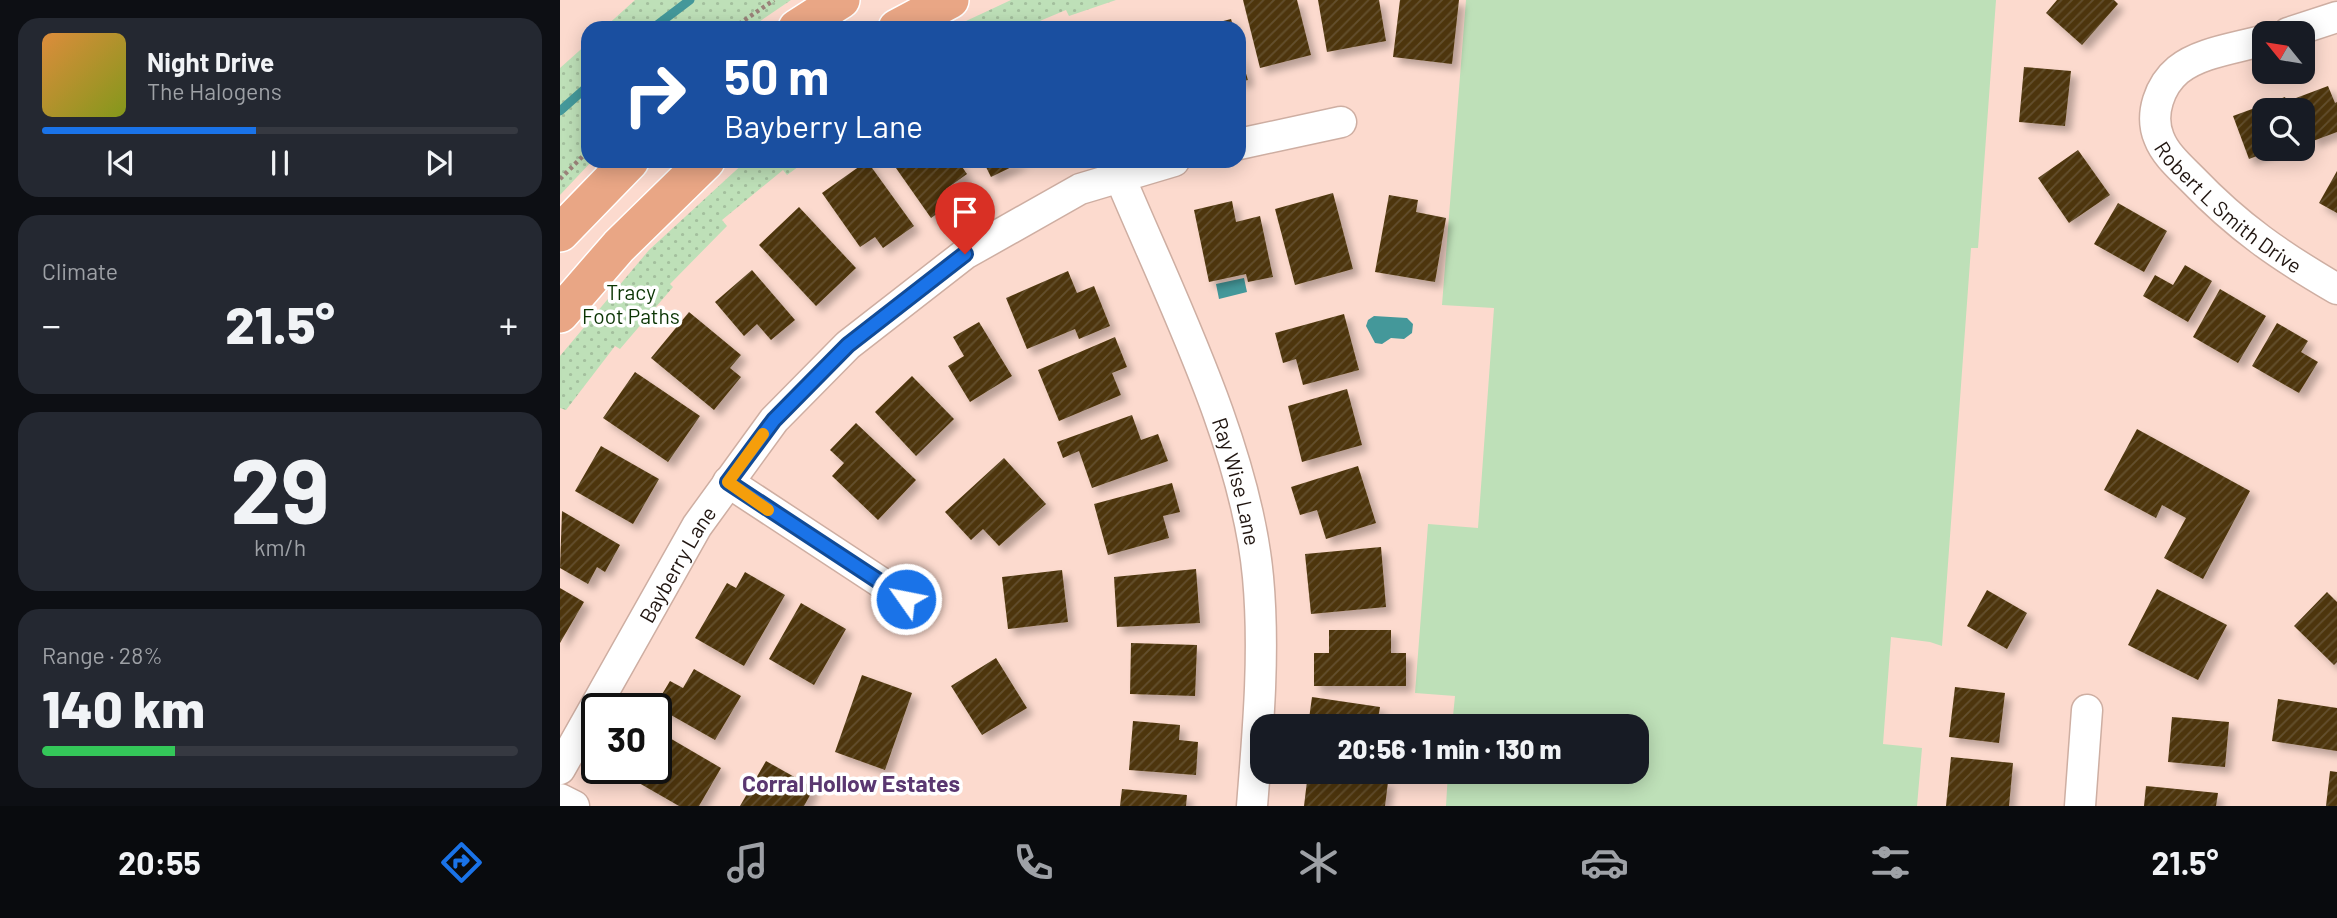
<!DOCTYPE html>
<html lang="en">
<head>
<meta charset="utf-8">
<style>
  :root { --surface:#171b24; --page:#242831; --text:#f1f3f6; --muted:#9ea1a6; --line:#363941; --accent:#1a73e8 }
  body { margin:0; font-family:Barlow,sans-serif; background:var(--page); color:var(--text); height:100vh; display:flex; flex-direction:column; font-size:26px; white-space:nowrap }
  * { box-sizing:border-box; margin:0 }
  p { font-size:23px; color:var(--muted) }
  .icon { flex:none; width:38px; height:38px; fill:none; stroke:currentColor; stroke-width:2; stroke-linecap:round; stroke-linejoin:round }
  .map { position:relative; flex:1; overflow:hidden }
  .drawer { display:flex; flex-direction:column; gap:18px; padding:18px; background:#0d0f14; width:560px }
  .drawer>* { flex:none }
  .banner { position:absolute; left:21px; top:21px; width:665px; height:147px; border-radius:21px; box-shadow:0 4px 18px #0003; background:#1a4fa0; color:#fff; overflow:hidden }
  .needle { width:46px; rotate:300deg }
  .fabs { position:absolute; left:1692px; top:21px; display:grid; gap:14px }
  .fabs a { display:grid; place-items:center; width:63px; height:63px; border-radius:14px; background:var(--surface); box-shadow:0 4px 18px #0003; font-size:35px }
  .speed { position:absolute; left:21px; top:693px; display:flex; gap:14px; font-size:35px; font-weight:700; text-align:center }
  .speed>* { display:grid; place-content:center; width:91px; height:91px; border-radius:50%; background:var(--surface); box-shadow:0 4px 18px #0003; line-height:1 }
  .speed .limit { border:4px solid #111; border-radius:10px; background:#fff; color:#111 }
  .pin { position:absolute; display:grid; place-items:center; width:60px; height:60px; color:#fff; margin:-72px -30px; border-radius:50% 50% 50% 0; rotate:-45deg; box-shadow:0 0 7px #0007 }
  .pin .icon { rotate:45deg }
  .me { position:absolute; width:77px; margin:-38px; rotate:303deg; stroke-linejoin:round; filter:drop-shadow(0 0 5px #0008) }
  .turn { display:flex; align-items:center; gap:24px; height:147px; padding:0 28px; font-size:32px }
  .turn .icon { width:91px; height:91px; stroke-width:2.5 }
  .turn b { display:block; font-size:49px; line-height:60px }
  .big { font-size:52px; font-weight:800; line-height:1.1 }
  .drawer .tile { flex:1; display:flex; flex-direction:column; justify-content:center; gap:10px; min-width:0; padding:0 24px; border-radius:21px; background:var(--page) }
  .drawer .dial { align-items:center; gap:0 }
  .dial b { font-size:91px; line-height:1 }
  .song { display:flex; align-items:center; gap:21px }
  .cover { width:84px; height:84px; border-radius:10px; background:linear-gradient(135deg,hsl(30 70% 55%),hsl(70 70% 35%)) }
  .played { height:7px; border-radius:4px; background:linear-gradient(90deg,var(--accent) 45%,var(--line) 45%) }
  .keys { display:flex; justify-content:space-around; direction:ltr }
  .heat { display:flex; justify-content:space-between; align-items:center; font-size:38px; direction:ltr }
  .charge { height:10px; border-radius:5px; background:linear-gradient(90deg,#34c759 28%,var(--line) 0) }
  .trip { position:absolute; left:690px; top:714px; width:399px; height:70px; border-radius:21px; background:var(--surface); box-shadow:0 4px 18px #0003; font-weight:800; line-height:70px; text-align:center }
  .dock { display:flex; height:112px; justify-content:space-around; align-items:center; background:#090b0e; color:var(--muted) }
  .dock .icon { width:49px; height:49px }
  .dock .on { color:var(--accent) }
  .dock b { font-size:32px; color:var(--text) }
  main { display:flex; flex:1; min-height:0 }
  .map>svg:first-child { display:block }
  .grass { fill:#bee0b8 }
  .park { fill:url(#park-dots) }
  .water { fill:#44989a }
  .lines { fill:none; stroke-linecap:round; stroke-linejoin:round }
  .stream { stroke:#44989a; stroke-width:9 }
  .building { fill:url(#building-hatch); filter:url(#shadow) }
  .minor-casing { stroke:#ceaea2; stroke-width:33 }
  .major-casing { stroke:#fff; stroke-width:40 }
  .path { stroke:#9a8279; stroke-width:4.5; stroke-dasharray:3.5 3.5; stroke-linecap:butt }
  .minor { stroke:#fff; stroke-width:30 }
  .major { stroke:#e9a685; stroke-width:37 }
  .route-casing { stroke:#114b97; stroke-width:18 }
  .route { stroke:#1a73e8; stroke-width:12 }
  .slow { stroke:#f59e0b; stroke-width:12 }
  .labels { text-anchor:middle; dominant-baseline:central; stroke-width:7; stroke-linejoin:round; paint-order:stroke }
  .street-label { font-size:21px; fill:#201510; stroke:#fff }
  .park-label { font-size:21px; fill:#0b3504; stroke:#fff }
  .neighbourhood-label { font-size:23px; font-weight:bold; fill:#5a3770; stroke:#fff }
</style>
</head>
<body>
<main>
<section class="drawer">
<div class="tile">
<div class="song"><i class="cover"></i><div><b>Night Drive</b><p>The Halogens</p></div></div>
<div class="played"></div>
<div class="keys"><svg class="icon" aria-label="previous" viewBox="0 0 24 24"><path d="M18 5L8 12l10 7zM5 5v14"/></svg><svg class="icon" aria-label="pause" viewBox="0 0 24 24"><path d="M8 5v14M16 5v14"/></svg><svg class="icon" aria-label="next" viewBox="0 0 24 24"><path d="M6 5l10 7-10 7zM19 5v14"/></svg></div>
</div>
<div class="tile"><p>Climate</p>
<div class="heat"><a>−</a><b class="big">21.5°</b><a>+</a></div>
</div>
<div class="tile dial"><b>29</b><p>km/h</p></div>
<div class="tile"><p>Range · 28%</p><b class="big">140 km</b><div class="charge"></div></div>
</section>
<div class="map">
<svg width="1777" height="806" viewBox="0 0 1777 806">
  <defs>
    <pattern id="park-dots" width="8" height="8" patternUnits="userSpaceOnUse" patternTransform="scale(1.75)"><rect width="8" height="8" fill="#bee0b8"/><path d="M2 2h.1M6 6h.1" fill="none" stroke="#a3bf9d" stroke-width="1.8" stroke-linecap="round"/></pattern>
    <pattern id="building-hatch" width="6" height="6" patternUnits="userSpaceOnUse" patternTransform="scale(1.75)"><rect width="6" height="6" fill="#4e360d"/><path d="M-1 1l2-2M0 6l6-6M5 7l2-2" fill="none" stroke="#64502f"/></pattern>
    <filter id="shadow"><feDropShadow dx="6" dy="6" stdDeviation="3.5" flood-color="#0004"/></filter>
  </defs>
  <rect width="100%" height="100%" fill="#fcdace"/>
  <path class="grass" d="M906,0H1436L1418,248H1411L1382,646L1370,642L1331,637L1323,744L1362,748L1357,806H886L888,772H1076V726H892L895,696L855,693L868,524L918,528L934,308L882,305Z"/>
  <path class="park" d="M75,0H231L190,28H44Z
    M451,0H556L509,16L506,10L463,28H391Z
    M28,43V161H32L0,195V68Z
    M186,161H246L227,175L223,170L162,220L167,226L110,284L113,287L60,349L55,346L6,410L0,408V356L89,250Z"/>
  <path class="water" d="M684,278L687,292L659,299L656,284Z
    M814,316L847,318L853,324L852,333L844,339L831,338L822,344L815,343L806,326L808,320Z"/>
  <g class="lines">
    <path class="stream" d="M93,28L130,0
      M0,111L28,86"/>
  </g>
  <path class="building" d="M683,0H737L751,55L700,68Z
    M758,0H819L826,41L767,52Z
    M840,0H899L892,64L833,57Z
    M1497,0H1554L1558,4L1522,45L1486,13Z
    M671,19L674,28H640V27Z
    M679,51L688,80L679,82Z
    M1464,67L1511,71L1505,126L1459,122Z
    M1768,86L1775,103L1777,102V132L1753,141L1736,98Z
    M1725,97L1730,110H1704V149H1715L1689,159L1673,116Z
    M1518,150L1550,195L1509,223L1478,178Z
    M307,161L354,226L323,248L315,237L300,247L262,193Z
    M331,161H398L407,174L386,189L395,201L371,218Z
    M423,161H464L431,177Z
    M1777,171V213L1759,203Z
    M773,193L793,269L735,285L715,209Z
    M829,195L858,200L856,212L886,218L875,282L815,272Z
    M672,201L676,222L700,216L713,277L688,282L686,274L649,282L634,210Z
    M1558,203L1607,231L1584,272L1534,244Z
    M239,207L296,268L256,306L199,245Z
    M1625,265L1652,281L1628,322L1583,296L1595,275L1613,285Z
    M192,270L235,320L211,340L197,324L184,336L155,302Z
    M508,271L517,293L534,286L550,326L519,339L515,329L467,349L446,298Z
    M1660,289L1706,316L1678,363L1633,337Z
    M129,312L181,355L170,368L181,377L154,410L91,358Z
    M784,314L799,370L743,385L736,359L723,363L715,333Z
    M419,322L452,376L410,402L388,366L404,356L393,337Z
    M1717,323L1748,341L1741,352L1758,362L1739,393L1692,366Z
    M555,337L567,367L552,373L561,395L499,421L478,370Z
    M75,372L140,416L108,462L43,418Z
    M352,376L394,419L356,456L315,412Z
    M787,389L802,445L742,462L728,406Z
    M572,415L581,440L598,434L608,461L532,488L519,451L503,458L497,442Z
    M296,423L356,480L318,520L272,476L284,463L270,450Z
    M1577,429L1690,491L1643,579L1604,558L1626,518L1602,505L1596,518L1544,490Z
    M41,446L99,479L73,524L15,491Z
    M444,458L486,504L439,546L423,529L411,540L385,512Z
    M798,466L816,523L766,539L757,510L740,515L731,487Z
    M612,483L620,512L603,516L609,538L548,555L534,504Z
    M2,511L60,545L45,572L37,567L28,584L0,568Z
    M821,547L826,607L751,614L745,554Z
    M636,569L640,623L557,627L554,577Z
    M502,570L508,622L448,629L442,577Z
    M185,572L225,595L184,666L135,638L167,583L176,588Z
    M0,588L24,602L0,643Z
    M1597,589L1667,625L1638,680L1568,645Z
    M1427,590L1467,613L1447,649L1407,626Z
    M1767,592L1777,602V662L1774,665L1734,626Z
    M241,603L286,629L254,685L209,659Z
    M769,630H831V653H846V686H754V653H769Z
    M571,643L637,645L635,696L570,694Z
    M436,658L467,708L422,735L391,686Z
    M134,669L181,696L155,740L95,706L110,681L123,688Z
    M302,675L352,693L325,770L275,752Z
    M1395,687L1445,693L1439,743L1389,737Z
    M752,697L820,707L817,726H748Z
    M1718,699L1777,708V751L1712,741Z
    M1612,717L1669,722L1665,767L1608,762Z
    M573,721L620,725L619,740L638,742L636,775L569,770Z
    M96,730L161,768L139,806H119L79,783L87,768H96Z
    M1391,757L1453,763L1449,806H1386Z
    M206,761L254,788L244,806H180Z
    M1770,771L1777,772V806H1766Z
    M748,773L828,782L825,806H744Z
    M1586,786L1658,793L1656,806H1584Z
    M562,789L627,795L626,806H560Z"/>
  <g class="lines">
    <g class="minor-casing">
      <g id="minor">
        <path d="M1728,33L1777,17"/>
        <path id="s1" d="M1704,40C1678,48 1640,52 1618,70C1600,85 1589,114 1599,138C1605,154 1620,167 1632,179C1678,227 1720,256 1777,289"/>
        <path d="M679,144L781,122"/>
        <path id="s2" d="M559,175C610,297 686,446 698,577C705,652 698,731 692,806"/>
        <path d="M168,482L346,599"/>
        <path id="s3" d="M0,769L137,526L214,420L288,345L405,254L520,189L614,161"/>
        <path d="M0,799L14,806"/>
        <path d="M1520,806L1527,710"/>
      </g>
    </g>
    <g class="major-casing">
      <path id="major" d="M237,28L281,0
        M337,28L390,0
        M0,233L70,161
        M0,314L59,246L146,161"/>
    </g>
    <path class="path" d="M173,28L214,0
      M0,179L28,151"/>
    <use href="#minor" class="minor"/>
    <use href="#major" class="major"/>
  </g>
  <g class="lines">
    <g class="route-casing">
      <path id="route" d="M346,599L168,482L214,420L288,345L405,254"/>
    </g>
    <use href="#route" class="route"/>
    <path class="slow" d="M203,434L168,482L208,510"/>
  </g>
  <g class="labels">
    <g class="street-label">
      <text stroke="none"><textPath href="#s1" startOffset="266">Robert L Smith Drive</textPath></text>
      <text stroke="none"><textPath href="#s2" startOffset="329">Ray Wise Lane</textPath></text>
      <text stroke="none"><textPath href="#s3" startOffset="236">Bayberry Lane</textPath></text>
    </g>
    <g class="park-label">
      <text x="71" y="291">Tracy<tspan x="71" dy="24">Foot Paths</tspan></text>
    </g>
    <g class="neighbourhood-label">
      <text x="291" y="783">Corral Hollow Estates</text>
    </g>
  </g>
</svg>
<div class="fabs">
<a><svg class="needle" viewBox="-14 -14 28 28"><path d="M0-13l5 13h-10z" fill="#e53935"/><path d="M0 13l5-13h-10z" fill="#9ea1a6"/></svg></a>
<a><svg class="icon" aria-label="search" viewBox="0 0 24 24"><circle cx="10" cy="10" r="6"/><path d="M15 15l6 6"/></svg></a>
</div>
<div class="speed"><div class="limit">30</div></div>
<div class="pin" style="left:405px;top:254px;background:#d93025"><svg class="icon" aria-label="arrive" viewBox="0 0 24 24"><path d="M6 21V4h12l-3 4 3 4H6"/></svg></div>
<svg class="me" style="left:346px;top:599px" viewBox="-20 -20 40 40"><circle r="17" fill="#1a73e8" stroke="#fff" stroke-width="3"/><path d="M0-11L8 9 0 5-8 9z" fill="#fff"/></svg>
<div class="trip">20:56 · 1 min · 130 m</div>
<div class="banner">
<div class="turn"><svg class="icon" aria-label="right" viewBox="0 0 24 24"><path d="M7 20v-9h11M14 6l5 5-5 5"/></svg><div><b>50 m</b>Bayberry Lane</div></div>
</div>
</div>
</main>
<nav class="dock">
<b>20:55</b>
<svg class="icon on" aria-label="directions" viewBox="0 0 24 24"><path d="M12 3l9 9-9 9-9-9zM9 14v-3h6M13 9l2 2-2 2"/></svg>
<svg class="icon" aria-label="music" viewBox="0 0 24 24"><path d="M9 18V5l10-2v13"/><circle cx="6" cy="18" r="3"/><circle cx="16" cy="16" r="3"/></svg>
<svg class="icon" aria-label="phone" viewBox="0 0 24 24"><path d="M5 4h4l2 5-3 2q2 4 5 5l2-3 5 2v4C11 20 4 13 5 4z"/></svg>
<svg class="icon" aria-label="climate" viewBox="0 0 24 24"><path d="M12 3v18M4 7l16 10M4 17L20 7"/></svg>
<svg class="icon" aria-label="car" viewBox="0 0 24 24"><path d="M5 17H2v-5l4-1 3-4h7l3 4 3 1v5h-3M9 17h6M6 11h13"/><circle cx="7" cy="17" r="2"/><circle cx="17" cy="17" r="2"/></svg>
<svg class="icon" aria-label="filters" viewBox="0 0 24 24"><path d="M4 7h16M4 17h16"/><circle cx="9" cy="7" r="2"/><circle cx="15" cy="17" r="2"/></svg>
<b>21.5°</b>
</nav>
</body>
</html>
